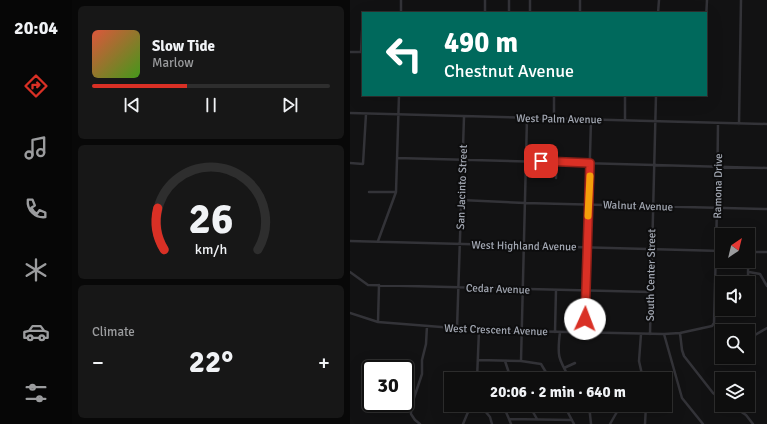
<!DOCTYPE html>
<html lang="en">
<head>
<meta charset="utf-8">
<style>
  :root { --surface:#0e0e0e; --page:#171717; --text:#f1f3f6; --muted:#9b9c9e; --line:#2e2e2e; --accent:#d93025 }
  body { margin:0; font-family:Signika,sans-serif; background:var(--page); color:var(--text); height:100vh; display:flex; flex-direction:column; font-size:15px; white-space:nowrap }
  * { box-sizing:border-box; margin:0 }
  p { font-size:13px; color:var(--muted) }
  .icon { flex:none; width:22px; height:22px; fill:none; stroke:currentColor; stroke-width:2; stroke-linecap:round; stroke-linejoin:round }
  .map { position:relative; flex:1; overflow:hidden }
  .panel { display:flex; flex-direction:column; gap:6px; padding:6px; background:#080808; width:278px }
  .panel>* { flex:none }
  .hud { position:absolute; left:12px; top:12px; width:345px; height:84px; border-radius:0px; box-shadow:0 4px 16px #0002,0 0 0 1px var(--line); background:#00695c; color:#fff; overflow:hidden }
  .needle { width:26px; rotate:35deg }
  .controls { position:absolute; left:365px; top:228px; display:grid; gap:8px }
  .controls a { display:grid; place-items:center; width:40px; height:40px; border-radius:0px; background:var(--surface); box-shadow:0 4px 16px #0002,0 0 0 1px var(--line); font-size:20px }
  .speed { position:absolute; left:12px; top:360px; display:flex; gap:8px; font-size:20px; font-weight:700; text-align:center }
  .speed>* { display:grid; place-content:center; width:52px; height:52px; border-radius:50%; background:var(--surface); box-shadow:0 4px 16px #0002,0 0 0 1px var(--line); line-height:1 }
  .speed .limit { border:2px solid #111; border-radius:6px; background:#fff; color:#111 }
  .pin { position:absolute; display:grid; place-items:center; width:34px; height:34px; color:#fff; margin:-17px; border-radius:8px; box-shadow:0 2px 6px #0006 }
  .me { position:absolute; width:44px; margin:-22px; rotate:2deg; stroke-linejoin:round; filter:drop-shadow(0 0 3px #0008) }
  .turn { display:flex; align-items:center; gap:14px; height:84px; padding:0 16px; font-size:18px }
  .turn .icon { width:52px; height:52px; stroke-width:2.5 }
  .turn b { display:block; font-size:28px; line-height:34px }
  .big { font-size:30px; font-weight:800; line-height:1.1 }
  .panel .widget { flex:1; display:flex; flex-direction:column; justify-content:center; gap:6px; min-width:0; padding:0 14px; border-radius:6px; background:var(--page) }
  .panel .dial { align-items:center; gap:0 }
  .dial svg { height:104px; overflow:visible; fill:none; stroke:var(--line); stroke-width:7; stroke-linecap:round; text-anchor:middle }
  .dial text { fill:var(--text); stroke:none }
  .song { display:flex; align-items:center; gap:12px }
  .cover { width:48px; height:48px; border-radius:6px; background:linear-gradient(135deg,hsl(10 70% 55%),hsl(100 70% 35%)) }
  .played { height:4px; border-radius:2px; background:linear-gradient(90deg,var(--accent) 40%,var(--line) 40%) }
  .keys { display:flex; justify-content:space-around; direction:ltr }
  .heat { display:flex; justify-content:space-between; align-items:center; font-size:22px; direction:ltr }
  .trip { position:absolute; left:94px; top:372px; width:228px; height:40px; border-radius:0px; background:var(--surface); box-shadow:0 4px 16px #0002,0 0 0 1px var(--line); font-weight:800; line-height:40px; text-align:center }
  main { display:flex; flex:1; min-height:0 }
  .tabs { display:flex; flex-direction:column; width:72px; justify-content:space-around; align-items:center; background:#060606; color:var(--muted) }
  .tabs .icon { width:28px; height:28px }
  .tabs .current { color:var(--accent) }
  .tabs b { font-size:18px; color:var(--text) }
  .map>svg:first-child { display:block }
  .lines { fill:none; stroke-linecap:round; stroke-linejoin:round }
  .minor { stroke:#333338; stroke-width:2.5 }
  .route-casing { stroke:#8d1f18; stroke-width:10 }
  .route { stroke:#d93025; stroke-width:7 }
  .slow { stroke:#f59e0b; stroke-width:7 }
  .labels { text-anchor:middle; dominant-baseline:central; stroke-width:4; stroke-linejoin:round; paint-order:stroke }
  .street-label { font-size:11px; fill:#a3a8b3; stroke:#0d0d0e }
</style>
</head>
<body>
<main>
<nav class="tabs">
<b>20:04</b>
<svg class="icon current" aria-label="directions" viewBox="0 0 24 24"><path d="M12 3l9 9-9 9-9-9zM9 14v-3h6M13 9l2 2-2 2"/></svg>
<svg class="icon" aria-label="music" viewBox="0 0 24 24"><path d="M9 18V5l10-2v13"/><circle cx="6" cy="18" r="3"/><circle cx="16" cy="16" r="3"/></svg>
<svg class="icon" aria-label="phone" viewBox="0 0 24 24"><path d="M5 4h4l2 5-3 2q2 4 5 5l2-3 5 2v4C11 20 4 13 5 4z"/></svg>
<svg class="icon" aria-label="climate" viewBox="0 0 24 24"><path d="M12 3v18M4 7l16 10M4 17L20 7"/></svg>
<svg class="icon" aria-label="car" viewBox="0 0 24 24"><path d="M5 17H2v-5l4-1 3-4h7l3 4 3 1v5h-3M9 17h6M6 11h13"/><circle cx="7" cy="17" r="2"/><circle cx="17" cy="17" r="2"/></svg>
<svg class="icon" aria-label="filters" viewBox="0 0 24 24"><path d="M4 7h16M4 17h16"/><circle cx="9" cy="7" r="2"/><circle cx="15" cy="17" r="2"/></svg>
</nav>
<section class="panel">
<div class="widget">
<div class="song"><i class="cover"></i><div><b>Slow Tide</b><p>Marlow</p></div></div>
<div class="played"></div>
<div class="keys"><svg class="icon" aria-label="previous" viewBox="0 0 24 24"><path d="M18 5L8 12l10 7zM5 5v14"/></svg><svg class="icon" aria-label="pause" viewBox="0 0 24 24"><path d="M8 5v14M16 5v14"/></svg><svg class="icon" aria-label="next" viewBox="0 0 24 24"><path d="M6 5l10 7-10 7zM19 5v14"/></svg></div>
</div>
<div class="widget dial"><svg viewBox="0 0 100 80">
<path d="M14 69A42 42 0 1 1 86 69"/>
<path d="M14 69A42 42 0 0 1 9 37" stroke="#d93025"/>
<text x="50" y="56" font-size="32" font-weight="700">26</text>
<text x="50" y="72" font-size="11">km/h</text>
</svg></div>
<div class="widget"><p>Climate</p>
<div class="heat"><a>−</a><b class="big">22°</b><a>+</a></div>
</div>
</section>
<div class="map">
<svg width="417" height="424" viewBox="0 0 417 424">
  <rect width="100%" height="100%" fill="#121213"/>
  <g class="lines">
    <path class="minor" d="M230,0V13
      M51,13V0
      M135,13V0
      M159,13V0
      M180,13V0
      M308,13L309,0
      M356,20L357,0
      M0,52H13
      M11,52L12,31L13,28
      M356,90V92
      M0,113L417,124
      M177,118L171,361L191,364L200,379
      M204,119V95
      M275,120V95
      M368,123L367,208L364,323C369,329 366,336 372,342
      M389,124L391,0
      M47,158L417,168
      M0,163L13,164L16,114
      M206,178V162
      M19,192H46
      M111,200L175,203L417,209
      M0,241L372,251
      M28,241L46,192L49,95
      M400,252H417
      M0,272L18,285L301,292
      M399,272L410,274L417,286
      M394,283L398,275
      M398,293C400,286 398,279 398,273C398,266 399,259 399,252
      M0,313L28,322L129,330L314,334L330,333L362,326L364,323
      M28,322L29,285
      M107,329L114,117
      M205,332L206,290
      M210,332C207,356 208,358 220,379
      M235,332L241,120
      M330,333L332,350L334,356L363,393L372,400
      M291,334L289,361L293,379
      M300,334L306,95
      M314,334L332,398L353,424
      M398,339L417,328
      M398,352V354
      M128,360L171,361
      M155,361L161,379
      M214,368L225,363
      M127,379L129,330
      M130,405L140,417L142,424
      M153,405L159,419L222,420
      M179,405L187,419
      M214,405L224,424
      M239,405L241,424
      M381,405L396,415L403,424
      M159,419L161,424
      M70,424L65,420L61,414V407L72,374V360L76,344L77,326
      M113,424L121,405
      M260,424L268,410
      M295,424L296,405"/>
  </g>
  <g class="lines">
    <g class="route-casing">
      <path id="route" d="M191,161L240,163L235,319"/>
    </g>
    <use href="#route" class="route"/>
    <path class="slow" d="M238,216L240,176"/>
  </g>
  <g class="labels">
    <g class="street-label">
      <text transform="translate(209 119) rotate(1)">West Palm Avenue</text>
      <text transform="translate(368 186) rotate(-89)">Ramona Drive</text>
      <text transform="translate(112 187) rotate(-88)">San Jacinto Street</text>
      <text transform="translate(288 206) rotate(2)">Walnut Avenue</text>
      <text transform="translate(174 246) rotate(1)">West Highland Avenue</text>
      <text transform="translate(301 275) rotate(-89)">South Center Street</text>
      <text transform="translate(148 289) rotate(2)">Cedar Avenue</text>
      <text transform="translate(146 330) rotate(2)">West Crescent Avenue</text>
    </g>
  </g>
</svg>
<div class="controls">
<a><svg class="needle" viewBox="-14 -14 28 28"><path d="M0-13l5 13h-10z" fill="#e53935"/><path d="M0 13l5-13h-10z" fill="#9b9c9e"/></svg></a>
<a><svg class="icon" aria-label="sound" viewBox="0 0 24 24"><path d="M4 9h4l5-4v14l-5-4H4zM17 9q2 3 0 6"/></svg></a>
<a><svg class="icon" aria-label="search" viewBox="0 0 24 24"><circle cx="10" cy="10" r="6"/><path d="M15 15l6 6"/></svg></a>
<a><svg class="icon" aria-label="layers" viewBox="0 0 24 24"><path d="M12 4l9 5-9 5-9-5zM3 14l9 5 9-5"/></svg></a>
</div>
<div class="speed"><div class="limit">30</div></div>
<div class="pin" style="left:191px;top:161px;background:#d93025"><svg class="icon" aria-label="arrive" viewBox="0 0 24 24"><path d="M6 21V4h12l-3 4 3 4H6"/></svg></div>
<svg class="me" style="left:235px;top:319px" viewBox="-20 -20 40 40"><circle r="19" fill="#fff"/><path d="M0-13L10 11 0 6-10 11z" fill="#d93025"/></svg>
<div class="trip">20:06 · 2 min · 640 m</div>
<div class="hud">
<div class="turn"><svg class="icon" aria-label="left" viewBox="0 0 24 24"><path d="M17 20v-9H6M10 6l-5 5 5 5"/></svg><div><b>490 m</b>Chestnut Avenue</div></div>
</div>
</div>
</main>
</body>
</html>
